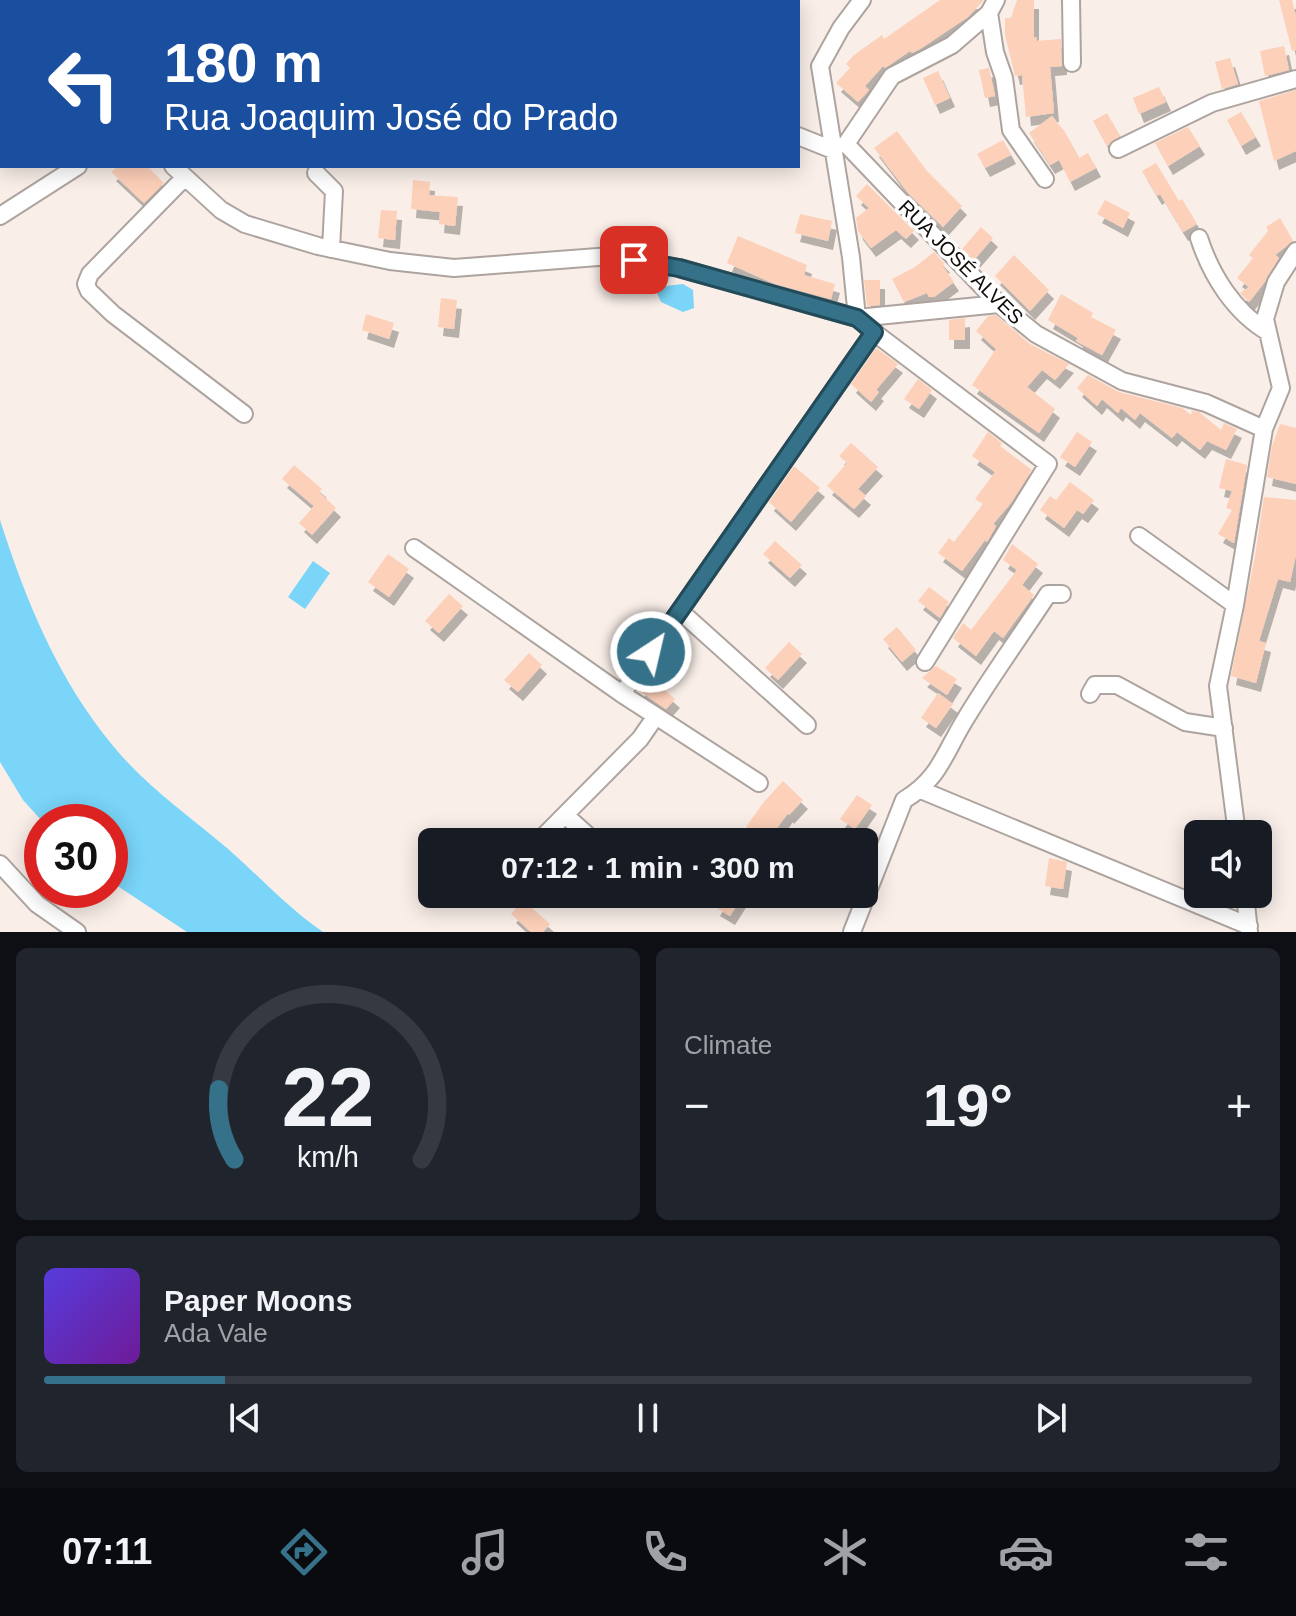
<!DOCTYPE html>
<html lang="en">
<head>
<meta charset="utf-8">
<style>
  :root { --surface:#171b24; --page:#20242c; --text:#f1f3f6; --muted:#9ea1a6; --line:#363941; --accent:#357289 }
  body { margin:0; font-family:Helvetica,sans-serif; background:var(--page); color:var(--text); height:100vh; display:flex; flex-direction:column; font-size:30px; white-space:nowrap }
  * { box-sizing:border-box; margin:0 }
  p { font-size:26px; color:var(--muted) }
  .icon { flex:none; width:44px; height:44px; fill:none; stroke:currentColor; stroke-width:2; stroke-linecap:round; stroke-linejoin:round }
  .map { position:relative; height:932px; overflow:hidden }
  .drawer { display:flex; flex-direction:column; gap:16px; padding:16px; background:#0d0f14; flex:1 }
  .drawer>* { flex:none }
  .hud { position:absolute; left:0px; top:0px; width:800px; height:168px; box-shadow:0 4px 20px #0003; background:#1a4fa0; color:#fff; overflow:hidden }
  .buttons { position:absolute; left:1184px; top:820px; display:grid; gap:16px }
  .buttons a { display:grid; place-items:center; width:88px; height:88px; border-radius:12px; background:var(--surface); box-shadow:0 4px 20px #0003; font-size:40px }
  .speed { position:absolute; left:24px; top:804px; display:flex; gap:16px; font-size:40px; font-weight:700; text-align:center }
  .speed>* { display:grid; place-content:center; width:104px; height:104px; border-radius:50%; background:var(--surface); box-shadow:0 4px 20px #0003; line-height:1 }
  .speed .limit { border:12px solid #d22; background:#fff; color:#111 }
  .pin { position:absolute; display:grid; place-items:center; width:68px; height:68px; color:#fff; margin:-34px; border-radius:16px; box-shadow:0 4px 12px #0006 }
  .me { position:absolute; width:88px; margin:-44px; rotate:35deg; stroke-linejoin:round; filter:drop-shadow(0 0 6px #0008) }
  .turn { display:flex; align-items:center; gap:28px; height:168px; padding:0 32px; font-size:36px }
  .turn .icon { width:104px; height:104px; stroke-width:2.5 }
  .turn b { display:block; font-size:56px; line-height:68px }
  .big { font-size:60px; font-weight:700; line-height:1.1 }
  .drawer .tile { flex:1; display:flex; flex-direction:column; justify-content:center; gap:12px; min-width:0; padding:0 28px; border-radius:12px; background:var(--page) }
  .drawer .dial { align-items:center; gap:0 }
  .dial svg { height:208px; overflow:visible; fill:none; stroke:var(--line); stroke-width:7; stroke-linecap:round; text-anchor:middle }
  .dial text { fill:var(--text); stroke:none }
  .song { display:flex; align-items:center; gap:24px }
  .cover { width:96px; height:96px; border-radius:12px; background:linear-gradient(135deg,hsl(250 70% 55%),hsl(280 70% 35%)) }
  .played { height:8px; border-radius:4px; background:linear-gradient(90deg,var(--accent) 15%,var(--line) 15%) }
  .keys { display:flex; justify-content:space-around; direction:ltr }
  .heat { display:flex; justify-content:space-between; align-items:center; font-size:44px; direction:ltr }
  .drawer .tiles { flex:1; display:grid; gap:16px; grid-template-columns:1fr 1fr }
  .tile:last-child { grid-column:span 2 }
  .trip { position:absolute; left:418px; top:828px; width:460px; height:80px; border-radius:12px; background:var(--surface); box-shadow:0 4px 20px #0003; font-weight:700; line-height:80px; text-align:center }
  .menu { display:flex; height:128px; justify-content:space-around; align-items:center; background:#090b0e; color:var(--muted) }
  .menu .icon { width:56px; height:56px }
  .menu .active { color:var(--accent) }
  .menu b { font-size:36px; color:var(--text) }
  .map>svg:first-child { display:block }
  .water { fill:#7ad5f8 }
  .building { fill:#fdd0b9; filter:url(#shadow) }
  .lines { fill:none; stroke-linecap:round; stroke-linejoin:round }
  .minor-casing { stroke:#aea49f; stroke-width:20 }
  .minor { stroke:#fff; stroke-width:16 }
  .route-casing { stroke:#224a59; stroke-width:20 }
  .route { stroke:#357289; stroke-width:14 }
  .labels { text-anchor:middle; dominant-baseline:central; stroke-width:7; stroke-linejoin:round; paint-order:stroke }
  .street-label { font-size:20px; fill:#0f0b09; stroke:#fff }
</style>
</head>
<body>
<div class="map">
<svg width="1296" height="932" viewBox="0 0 1296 932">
  <defs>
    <filter id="shadow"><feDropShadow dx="5" dy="9" stdDeviation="0" flood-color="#0004"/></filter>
  </defs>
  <rect width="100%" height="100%" fill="#f9eee8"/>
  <path class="water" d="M664,275L670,276L666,286L683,284L693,290L694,308L683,312L661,302L652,282L656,276Z
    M0,520C26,601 58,680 114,747C146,786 189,816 227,848C259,876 288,908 323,932H187L110,881V822H43L23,800L0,762Z
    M313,561L330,573L305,609L288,597Z"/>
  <path class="building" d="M940,0H984L968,17L920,49L912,53L910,51L885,68L883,66L865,86L869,90L858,102L836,83L850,68L846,64L854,55L882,35L884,39Z
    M1017,0H1034V37H1036L1037,41L1061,39L1062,66L1050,67L1054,113L1026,117L1022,75L1015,76L1005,35V18H1011Z
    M1279,0H1292L1296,16V50L1292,51Z
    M1284,46L1289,70L1265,76L1260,51Z
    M1230,58L1238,84L1222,89L1215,62Z
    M989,68L995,96L985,98L979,70Z
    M938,71L950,98L935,105L923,78Z
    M1159,87L1166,102L1139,114L1133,98Z
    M1296,90V151L1274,161L1259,101Z
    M1241,112L1256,137L1241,146L1227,120Z
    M1107,113L1120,136L1107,146L1093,121Z
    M1052,116L1065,132L1079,158L1088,153L1096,168L1070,182L1059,160L1050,165L1029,133Z
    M1188,127L1200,146L1168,166L1155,143Z
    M897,131L927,171L962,206L943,227L908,193L874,148Z
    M1003,140L1011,155L985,168L977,154Z
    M1156,163L1179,201L1182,199L1197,224L1183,232L1160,194L1157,196L1142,171Z
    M119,166H147L164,183L144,203L111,172Z
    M413,180L430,182L429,195L458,197L455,226L439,224L440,212L411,209Z
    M867,184L914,231L906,239L896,230L871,248L858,231L856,218L869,208L856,196Z
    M1105,200L1130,213L1123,228L1097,214Z
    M381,210L397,211L395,240L378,238Z
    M800,214L832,221L828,241L795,233Z
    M1280,218L1293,241L1275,255L1279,258L1264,283L1249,302L1240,293L1249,287L1237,278L1253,258L1249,255L1268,231L1266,227Z
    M981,227L993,238L974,260L962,249Z
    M738,236L807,265L804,275L835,284L831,299L775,284L727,263Z
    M934,252L945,264L942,265L954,282L934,297H929L927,293L904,302L892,279L915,267Z
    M1014,255L1049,290L1030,311L995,276Z
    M864,280H880V305L867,306Z
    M1061,294L1093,313L1091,317L1116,330L1102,355L1076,341L1078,338L1048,320Z
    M441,298L457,300L454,329L438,327Z
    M366,314L394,323L389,339L362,330Z
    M996,315L1030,344L1069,364L1055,380L1042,370L1027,387L1055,409L1039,433L972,385L996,349L976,331L988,316Z
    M965,318V340H949V320Z
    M876,348L898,364L876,390L879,392L871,402L851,384Z
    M1088,375L1119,392L1182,408L1191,415L1192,411L1199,412L1221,430L1224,423L1237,429L1226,450L1207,441L1200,450L1177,432L1172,438L1140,413L1135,420L1121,408L1118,413L1102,399L1097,406L1077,388Z
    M918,379L932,390L919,409L904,399Z
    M1280,424L1296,428V484L1267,477L1272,446Z
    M988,432L1002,443L1000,446L1032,470L1011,503L993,524L996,526L987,542L985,540L962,571L938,553L949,538L954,542L983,504L975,499L995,472L972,456Z
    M1077,432L1092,442L1075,467L1060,457Z
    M851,443L878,467L858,489L866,496L854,509L827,486L847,463L839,456Z
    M1226,459L1247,465L1234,543L1218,534L1232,510L1226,508L1232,491L1219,488Z
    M294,465L322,489L319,492L336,508L312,535L299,523L314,506L282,479Z
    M794,466L820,488L791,522L769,502Z
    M1070,482L1094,500L1083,514L1077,510L1064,528L1040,510L1050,496L1056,500Z
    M1264,497L1296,500V555L1290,582L1278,579L1259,641L1266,643L1256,683L1231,676L1255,556Z
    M775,541L802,565L790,578L763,554Z
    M1012,544L1038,564L1022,585L1034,595L1003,638L994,631L976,656L953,638L963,623L971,630L1017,570L1003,560Z
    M388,554L409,569L389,597L368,582Z
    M929,587L949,602L940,618L918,601Z
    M449,594L463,606L439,633L425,621Z
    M897,627L916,650L902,662L883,639Z
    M789,642L802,654L778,680L765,668Z
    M529,653L542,665L518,692L504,680Z
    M936,666L957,679L947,695L922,678Z
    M648,675L675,699L666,709L638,690Z
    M938,693L953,704L936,728L921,718Z
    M783,781L803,800L789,815L788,813L767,842L746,827L763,803Z
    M857,795L872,805L855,829L840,819Z
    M1049,858L1067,862L1063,889L1045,886Z
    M723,894H744L730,916L715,907Z
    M523,900L550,924L543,932H531L511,914Z"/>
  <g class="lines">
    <g class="minor-casing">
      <path id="minor" d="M41,0L42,2
        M358,0V2
        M996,0L989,13L952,45L892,76L846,144L999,304L1036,334L1122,381L1206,403L1264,429L1235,605L1218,686L1237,834
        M1071,0L1072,63
        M989,13L995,52L1004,78L1011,130L1045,179
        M0,110H2
        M798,136L833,150
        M1118,149L1212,103L1296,79
        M173,166L221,210L245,224L318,246L390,261L454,268L611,256L679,268L857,318L999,304
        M316,173L334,191L331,249
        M184,178L90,274L86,284L89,291L113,314L244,414
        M0,216L78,166
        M1199,238C1211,275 1234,312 1268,332
        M857,318L851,257L820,66L841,28L862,0
        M867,327L1048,464L925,662
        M1264,429L1281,388L1265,319L1276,282L1296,251
        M1139,536L1235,605
        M414,548L622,694
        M680,611L807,725
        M1090,694L1095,685H1117L1185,722L1224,728
        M656,716L759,783
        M921,790L1249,926
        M565,815L595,842
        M538,842L640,739L656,716L622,694L874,332
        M0,864L37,904L77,932
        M1245,894L1249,932
        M852,932L904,800C938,780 944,755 963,723C989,679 1020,637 1048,594H1062"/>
    </g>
    <use href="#minor" class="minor"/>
  </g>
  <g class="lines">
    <g class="route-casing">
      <path id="route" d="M634,260L679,268L857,318L874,332L651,652"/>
    </g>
    <use href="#route" class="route"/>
  </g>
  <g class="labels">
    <g class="street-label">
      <text transform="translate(961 262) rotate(45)">RUA JOSÉ ALVES</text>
    </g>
  </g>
</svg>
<div class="buttons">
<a><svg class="icon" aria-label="sound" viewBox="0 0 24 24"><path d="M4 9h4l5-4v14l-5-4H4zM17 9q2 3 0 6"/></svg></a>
</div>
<div class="speed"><div class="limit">30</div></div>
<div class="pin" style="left:634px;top:260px;background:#d93025"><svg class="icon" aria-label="arrive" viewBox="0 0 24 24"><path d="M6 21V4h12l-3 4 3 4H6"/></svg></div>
<svg class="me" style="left:651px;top:652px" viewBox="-20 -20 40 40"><circle r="17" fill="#357289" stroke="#fff" stroke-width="3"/><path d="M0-11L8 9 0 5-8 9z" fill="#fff"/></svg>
<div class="trip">07:12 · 1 min · 300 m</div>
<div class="hud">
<div class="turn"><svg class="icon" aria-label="left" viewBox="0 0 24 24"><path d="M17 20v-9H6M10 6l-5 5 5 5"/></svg><div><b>180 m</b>Rua Joaquim José do Prado</div></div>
</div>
</div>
<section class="drawer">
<div class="tiles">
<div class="tile dial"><svg viewBox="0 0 100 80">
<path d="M14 69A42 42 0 1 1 86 69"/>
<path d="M14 69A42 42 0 0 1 8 42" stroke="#357289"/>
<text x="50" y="56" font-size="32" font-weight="700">22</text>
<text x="50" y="72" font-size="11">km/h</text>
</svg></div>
<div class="tile"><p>Climate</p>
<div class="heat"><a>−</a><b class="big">19°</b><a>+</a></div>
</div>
<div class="tile">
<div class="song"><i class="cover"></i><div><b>Paper Moons</b><p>Ada Vale</p></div></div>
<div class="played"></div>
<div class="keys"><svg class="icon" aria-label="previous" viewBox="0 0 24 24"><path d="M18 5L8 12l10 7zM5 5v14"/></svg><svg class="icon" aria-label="pause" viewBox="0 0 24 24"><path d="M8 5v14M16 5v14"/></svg><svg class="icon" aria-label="next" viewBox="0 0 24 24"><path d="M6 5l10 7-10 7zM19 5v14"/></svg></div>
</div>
</div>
</section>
<nav class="menu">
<b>07:11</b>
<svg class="icon active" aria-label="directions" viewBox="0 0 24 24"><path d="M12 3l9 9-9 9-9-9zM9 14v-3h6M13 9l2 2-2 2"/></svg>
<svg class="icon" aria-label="music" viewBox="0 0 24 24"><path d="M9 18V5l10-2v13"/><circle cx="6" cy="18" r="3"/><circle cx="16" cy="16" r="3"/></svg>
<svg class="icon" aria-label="phone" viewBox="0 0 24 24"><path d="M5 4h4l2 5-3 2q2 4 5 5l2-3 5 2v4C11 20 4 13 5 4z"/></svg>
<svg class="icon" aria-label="climate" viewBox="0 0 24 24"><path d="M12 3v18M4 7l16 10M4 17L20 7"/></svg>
<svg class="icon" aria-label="car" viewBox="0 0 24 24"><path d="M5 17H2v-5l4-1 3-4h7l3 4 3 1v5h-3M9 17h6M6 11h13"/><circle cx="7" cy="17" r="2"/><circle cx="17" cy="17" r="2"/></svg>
<svg class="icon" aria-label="filters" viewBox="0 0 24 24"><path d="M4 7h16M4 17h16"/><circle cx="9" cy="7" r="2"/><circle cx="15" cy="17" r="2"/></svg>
</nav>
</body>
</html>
